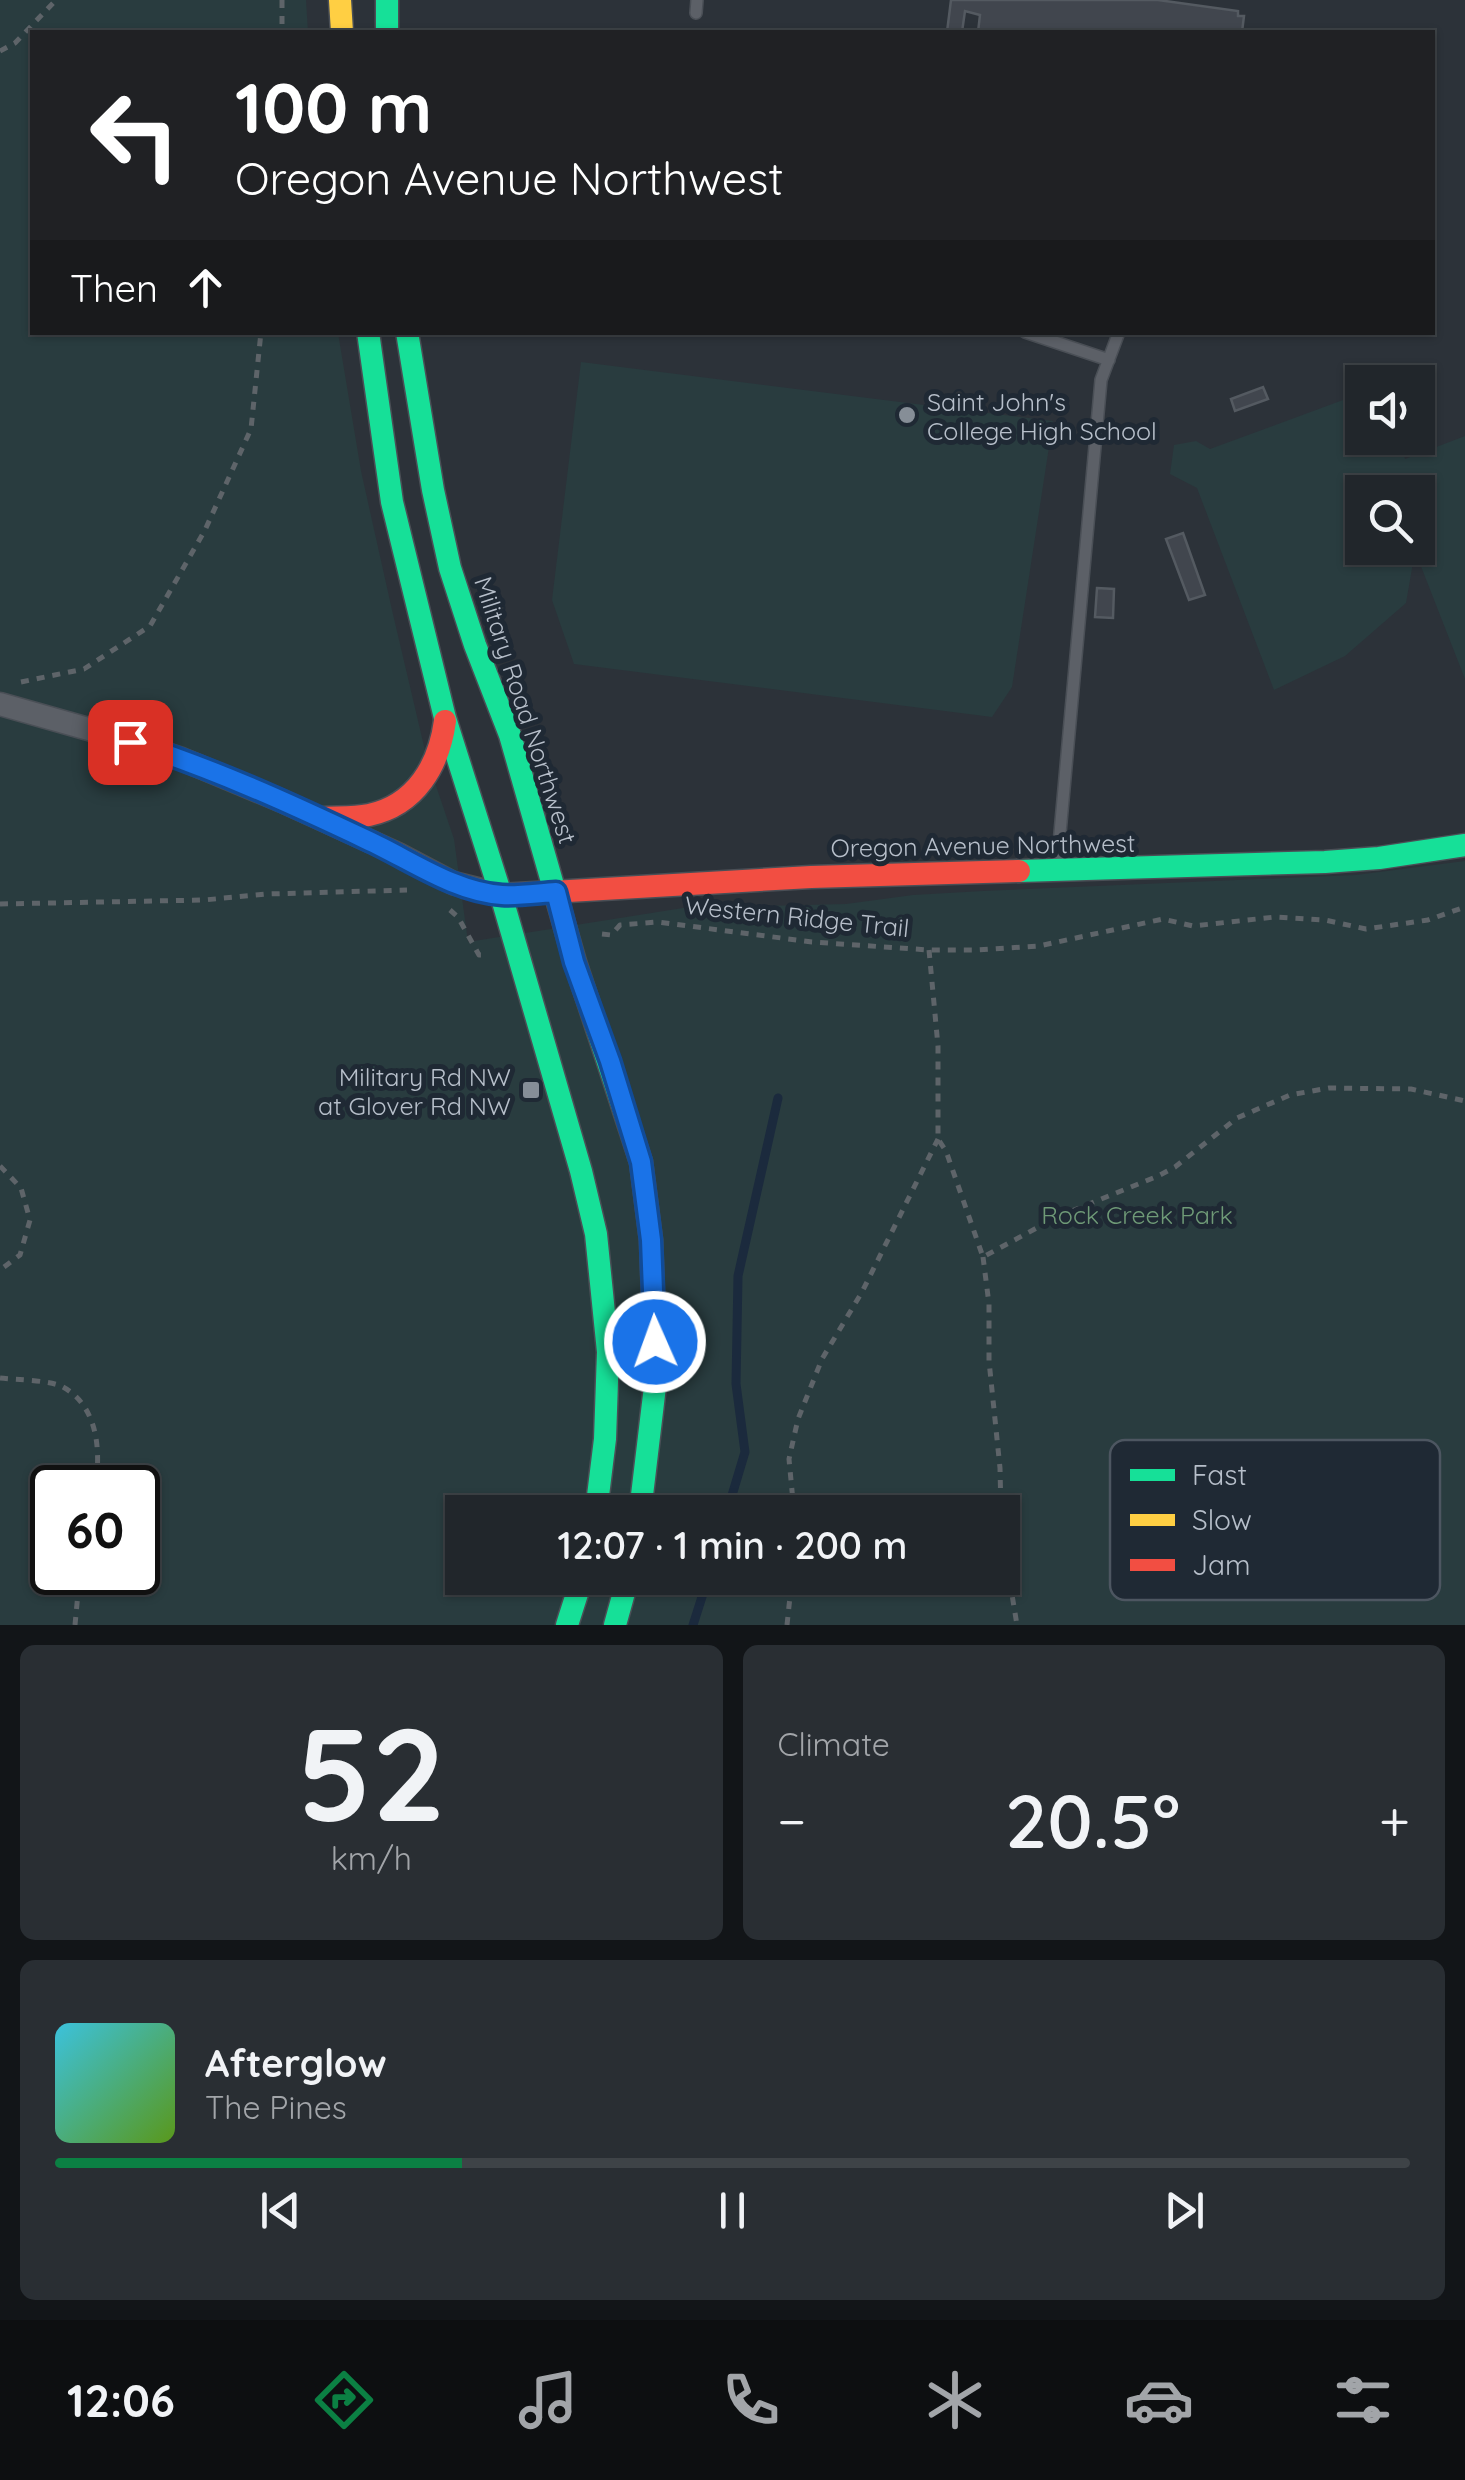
<!DOCTYPE html>
<html lang="en">
<head>
<meta charset="utf-8">
<style>
  :root { --surface:#21262b; --page:#292e33; --text:#f1f3f6; --muted:#a2a5a9; --line:#3e4347; --accent:#0b8043 }
  body { margin:0; font-family:Quicksand,sans-serif; background:var(--page); color:var(--text); height:100vh; display:flex; flex-direction:column; font-size:38px; white-space:nowrap }
  * { box-sizing:border-box; margin:0 }
  p { font-size:32px; color:var(--muted) }
  .icon { flex:none; width:55px; height:55px; fill:none; stroke:currentColor; stroke-width:2; stroke-linecap:round; stroke-linejoin:round }
  .map { position:relative; height:1625px; overflow:hidden }
  .details { display:flex; flex-direction:column; gap:20px; padding:20px; background:#121518; flex:1 }
  .details>* { flex:none }
  .hud { position:absolute; left:30px; top:30px; width:1405px; height:305px; border-radius:0px; box-shadow:0 2px 8px #0004,0 0 0 2px var(--line); background:#202124; color:#fff; overflow:hidden }
  .tools { position:absolute; left:1345px; top:365px; display:grid; gap:20px }
  .tools a { display:grid; place-items:center; width:90px; height:90px; border-radius:0px; background:var(--surface); box-shadow:0 2px 8px #0004,0 0 0 2px var(--line); font-size:50px }
  .speed { position:absolute; left:30px; top:1465px; display:flex; gap:20px; font-size:50px; font-weight:700; text-align:center }
  .speed>* { display:grid; place-content:center; width:130px; height:130px; border-radius:50%; background:var(--surface); box-shadow:0 2px 8px #0004,0 0 0 2px var(--line); line-height:1 }
  .speed .limit { border:5px solid #111; border-radius:15px; background:#fff; color:#111 }
  .pin { position:absolute; display:grid; place-items:center; width:85px; height:85px; color:#fff; margin:-42px; border-radius:20px; box-shadow:0 5px 15px #0006 }
  .me { position:absolute; width:110px; margin:-55px; rotate:358deg; stroke-linejoin:round; filter:drop-shadow(0 0 8px #0008) }
  .turn { display:flex; align-items:center; gap:35px; height:210px; padding:0 40px; font-size:45px }
  .turn .icon { width:130px; height:130px; stroke-width:2.5 }
  .turn b { display:block; font-size:70px; line-height:85px }
  .then { display:flex; align-items:center; height:95px; padding:0 40px; background:#0003; gap:20px; font-size:38px }
  .big { font-size:75px; font-weight:600; line-height:1.1 }
  .details .tile { flex:1; display:flex; flex-direction:column; justify-content:center; gap:15px; min-width:0; padding:0 35px; border-radius:15px; background:var(--page) }
  .details .dial { align-items:center; gap:0 }
  .dial b { font-size:130px; line-height:1 }
  .song { display:flex; align-items:center; gap:30px }
  .cover { width:120px; height:120px; border-radius:15px; background:linear-gradient(135deg,hsl(190 70% 55%),hsl(90 70% 35%)) }
  .played { height:10px; border-radius:5px; background:linear-gradient(90deg,var(--accent) 30%,var(--line) 30%) }
  .keys { display:flex; justify-content:space-around; direction:ltr }
  .heat { display:flex; justify-content:space-between; align-items:center; font-size:55px; direction:ltr }
  .details .tiles { flex:1; display:grid; gap:20px; grid-template-columns:1fr 1fr }
  .tile:last-child { grid-column:span 2 }
  .trip { position:absolute; left:445px; top:1495px; width:575px; height:100px; border-radius:0px; background:var(--surface); box-shadow:0 2px 8px #0004,0 0 0 2px var(--line); font-weight:600; line-height:100px; text-align:center }
  .dock { display:flex; height:160px; justify-content:space-around; align-items:center; background:#0d0f11; color:var(--muted) }
  .dock .icon { width:70px; height:70px }
  .dock .on { color:var(--accent) }
  .dock b { font-size:45px; color:var(--text) }
  .map>svg:first-child { display:block }
  .green { fill:#293c3f; fill-rule:evenodd }
  .lines { fill:none; stroke-linecap:round; stroke-linejoin:round }
  .stream { stroke:#1b2a3d; stroke-width:9 }
  .building { fill:#41464e; stroke:#545a61; stroke-width:2.5 }
  .lane-casing { stroke:#4a4f56; stroke-width:14 }
  .street-casing { stroke:#4a4f56; stroke-width:25 }
  .fast-casing { stroke:#4a4f56; stroke-width:25 }
  .slow-casing { stroke:#4a4f56; stroke-width:25 }
  .jam-casing { stroke:#4a4f56; stroke-width:25 }
  .path { stroke:#5e6469; stroke-width:5; stroke-dasharray:8 8; stroke-linecap:butt }
  .lane { stroke:#5c6067; stroke-width:11 }
  .street { stroke:#5c6067; stroke-width:22 }
  .fast { stroke:#16e098; stroke-width:22 }
  .slow { stroke:#ffcf43; stroke-width:22 }
  .jam { stroke:#f24e42; stroke-width:22 }
  .route-casing { stroke:#114b97; stroke-width:25 }
  .route { stroke:#1a73e8; stroke-width:18 }
  .poi-dot { fill:#868e97; stroke:#1f2934; stroke-width:4 }
  .labels { text-anchor:middle; dominant-baseline:central; stroke-width:10; stroke-linejoin:round; paint-order:stroke }
  .poi-label { font-size:25px; fill:#b7bfca; stroke:#1f2934; text-anchor:start }
  .street-label { font-size:25px; fill:#b7bfca; stroke:#1f2934 }
  .park-label { font-size:25px; fill:#6f9a77; stroke:#1f2934 }
  .key { fill:#1f2934; stroke:#4d5661; stroke-width:2.5 }
  .key-label { font-size:28px; fill:#b7bfca }
</style>
</head>
<body>
<div class="map">
<svg width="1465" height="1625" viewBox="0 0 1465 1625">
  <rect width="100%" height="100%" fill="#2c3239"/>
  <path class="green" d="M0,0H306L308,32H32V332L338,333L361,471L392,610L427,759L454,839L468,942L683,908L846,904L913,895L983,891L1356,875L1465,861V1625H0ZM52,1488H138V1572H52ZM462,1512H1002V1578H462Z
    M581,362L1053,421L1012,687L992,717L574,664L552,600Z
    M1362,393V438H1399L1405,459L1465,436V679L1415,551L1406,603L1345,656L1274,690L1197,488L1170,474L1174,445L1196,441L1210,449ZM1362,492H1418V548H1362Z"/>
  <g class="lines">
    <path class="stream" d="M727,1512L745,1452L736,1384L738,1276L778,1098
      M693,1625L708,1578"/>
  </g>
  <path class="building" d="M951,0H1158L1238,11V16H1244L1242,32H978L980,15L965,11L962,32H947Z
    M1263,387L1268,399L1235,411L1231,399Z
    M1183,533L1205,595L1189,600L1166,539Z
    M1097,588L1114,589L1113,618L1095,617Z"/>
  <g class="lines">
    <g class="lane-casing">
      <path id="lane" d="M696,13L697,0
        M1025,332L1109,360
        M1057,866L1101,380L1119,332"/>
    </g>
    <g class="street-casing">
      <path id="street" d="M0,704L106,734L179,758L282,801L398,854L453,883L501,895"/>
    </g>
    <g class="fast-casing">
      <path id="fast" d="M387,0V32
        M368,332L392,502L445,718L501,895L581,1171L596,1234L608,1352L605,1439L596,1512
        M407,332L433,490L450,568L475,645L510,735L575,962L641,1162L651,1240L656,1378L640,1512
        M1019,871L1325,862L1379,858L1465,845
        M567,1625L582,1578
        M615,1625L628,1578"/>
    </g>
    <g class="slow-casing">
      <path id="slow" d="M340,0L342,32"/>
    </g>
    <g class="jam-casing">
      <path id="jam" d="M321,818C337,817 354,818 369,815C416,805 439,765 445,721
        M501,895L811,877L1019,871"/>
    </g>
    <path class="path" d="M282,0V32
      M0,51L15,43L56,0
      M21,682L84,669L150,626L205,530L251,429L261,332
      M0,904L204,900L267,894L407,890
      M450,910L458,917L479,955H483
      M602,934L611,935L620,925L658,922L812,942L929,950H976L1039,946L1163,919L1193,926L1275,917L1325,920L1366,929L1428,920L1465,907
      M929,950L938,1046V1139L946,1151L983,1257L1057,1217L1158,1176L1175,1167L1237,1118L1290,1095L1329,1088L1411,1089L1465,1101
      M0,1166L21,1188L30,1220L20,1255L0,1270
      M983,1257L989,1304V1361L1000,1468L1001,1512
      M0,1378C17,1380 50,1380 63,1387C99,1407 101,1453 95,1488
      M794,1512L789,1459L798,1419L822,1359L862,1292L938,1139
      M1002,1534L1017,1625
      M75,1625L80,1572
      M787,1625L792,1578"/>
    <use href="#lane" class="lane"/>
    <use href="#street" class="street"/>
    <use href="#fast" class="fast"/>
    <use href="#slow" class="slow"/>
    <use href="#jam" class="jam"/>
  </g>
  <g class="lines">
    <g class="route-casing">
      <path id="route" d="M130,742C212,768 289,803 367,840C409,859 454,892 502,895C520,896 539,893 556,892L574,962L610,1061L641,1162L651,1240L655,1342"/>
    </g>
    <use href="#route" class="route"/>
  </g>
  <g class="poi-dot">
    <circle cx="907" cy="415" r="10"/>
    <rect x="521" y="1080" width="20" height="20" rx="5"/>
  </g>
  <g class="labels">
    <g class="poi-label">
      <text x="927" y="401">Saint John's<tspan x="927" dy="29">College High School</tspan></text>
      <text x="511" y="1076" text-anchor="end">Military Rd NW<tspan x="511" dy="29">at Glover Rd NW</tspan></text>
    </g>
    <g class="street-label">
      <text transform="translate(526 710) rotate(72)">Military Road Northwest</text>
      <text transform="translate(983 845) rotate(-1)">Oregon Avenue Northwest</text>
      <text transform="translate(797 916) rotate(6)">Western Ridge Trail</text>
    </g>
    <g class="park-label">
      <text x="1137" y="1214">Rock Creek Park</text>
    </g>
  </g>
  <rect x="1110" y="1440" width="330" height="160" rx="15" class="key"/>
  <rect x="1130" y="1469" width="45" height="12" fill="#16e098"/>
  <rect x="1130" y="1514" width="45" height="12" fill="#ffcf43"/>
  <rect x="1130" y="1559" width="45" height="12" fill="#f24e42"/>
  <g class="key-label">
    <text x="1192" y="1485">Fast</text>
    <text x="1192" y="1530">Slow</text>
    <text x="1192" y="1575">Jam</text>
  </g>
</svg>
<div class="tools">
<a><svg class="icon" aria-label="sound" viewBox="0 0 24 24"><path d="M4 9h4l5-4v14l-5-4H4zM17 9q2 3 0 6"/></svg></a>
<a><svg class="icon" aria-label="search" viewBox="0 0 24 24"><circle cx="10" cy="10" r="6"/><path d="M15 15l6 6"/></svg></a>
</div>
<div class="speed"><div class="limit">60</div></div>
<div class="pin" style="left:130px;top:742px;background:#d93025"><svg class="icon" aria-label="arrive" viewBox="0 0 24 24"><path d="M6 21V4h12l-3 4 3 4H6"/></svg></div>
<svg class="me" style="left:655px;top:1342px" viewBox="-20 -20 40 40"><circle r="17" fill="#1a73e8" stroke="#fff" stroke-width="3"/><path d="M0-11L8 9 0 5-8 9z" fill="#fff"/></svg>
<div class="trip">12:07 · 1 min · 200 m</div>
<div class="hud">
<div class="turn"><svg class="icon" aria-label="left" viewBox="0 0 24 24"><path d="M17 20v-9H6M10 6l-5 5 5 5"/></svg><div><b>100 m</b>Oregon Avenue Northwest</div></div>
<div class="then">Then<svg class="icon" aria-label="ahead" viewBox="0 0 24 24"><path d="M12 20V5M6 11l6-6 6 6"/></svg></div>
</div>
</div>
<section class="details">
<div class="tiles">
<div class="tile dial"><b>52</b><p>km/h</p></div>
<div class="tile"><p>Climate</p>
<div class="heat"><a>−</a><b class="big">20.5°</b><a>+</a></div>
</div>
<div class="tile">
<div class="song"><i class="cover"></i><div><b>Afterglow</b><p>The Pines</p></div></div>
<div class="played"></div>
<div class="keys"><svg class="icon" aria-label="previous" viewBox="0 0 24 24"><path d="M18 5L8 12l10 7zM5 5v14"/></svg><svg class="icon" aria-label="pause" viewBox="0 0 24 24"><path d="M8 5v14M16 5v14"/></svg><svg class="icon" aria-label="next" viewBox="0 0 24 24"><path d="M6 5l10 7-10 7zM19 5v14"/></svg></div>
</div>
</div>
</section>
<nav class="dock">
<b>12:06</b>
<svg class="icon on" aria-label="directions" viewBox="0 0 24 24"><path d="M12 3l9 9-9 9-9-9zM9 14v-3h6M13 9l2 2-2 2"/></svg>
<svg class="icon" aria-label="music" viewBox="0 0 24 24"><path d="M9 18V5l10-2v13"/><circle cx="6" cy="18" r="3"/><circle cx="16" cy="16" r="3"/></svg>
<svg class="icon" aria-label="phone" viewBox="0 0 24 24"><path d="M5 4h4l2 5-3 2q2 4 5 5l2-3 5 2v4C11 20 4 13 5 4z"/></svg>
<svg class="icon" aria-label="climate" viewBox="0 0 24 24"><path d="M12 3v18M4 7l16 10M4 17L20 7"/></svg>
<svg class="icon" aria-label="car" viewBox="0 0 24 24"><path d="M5 17H2v-5l4-1 3-4h7l3 4 3 1v5h-3M9 17h6M6 11h13"/><circle cx="7" cy="17" r="2"/><circle cx="17" cy="17" r="2"/></svg>
<svg class="icon" aria-label="filters" viewBox="0 0 24 24"><path d="M4 7h16M4 17h16"/><circle cx="9" cy="7" r="2"/><circle cx="15" cy="17" r="2"/></svg>
</nav>
</body>
</html>
